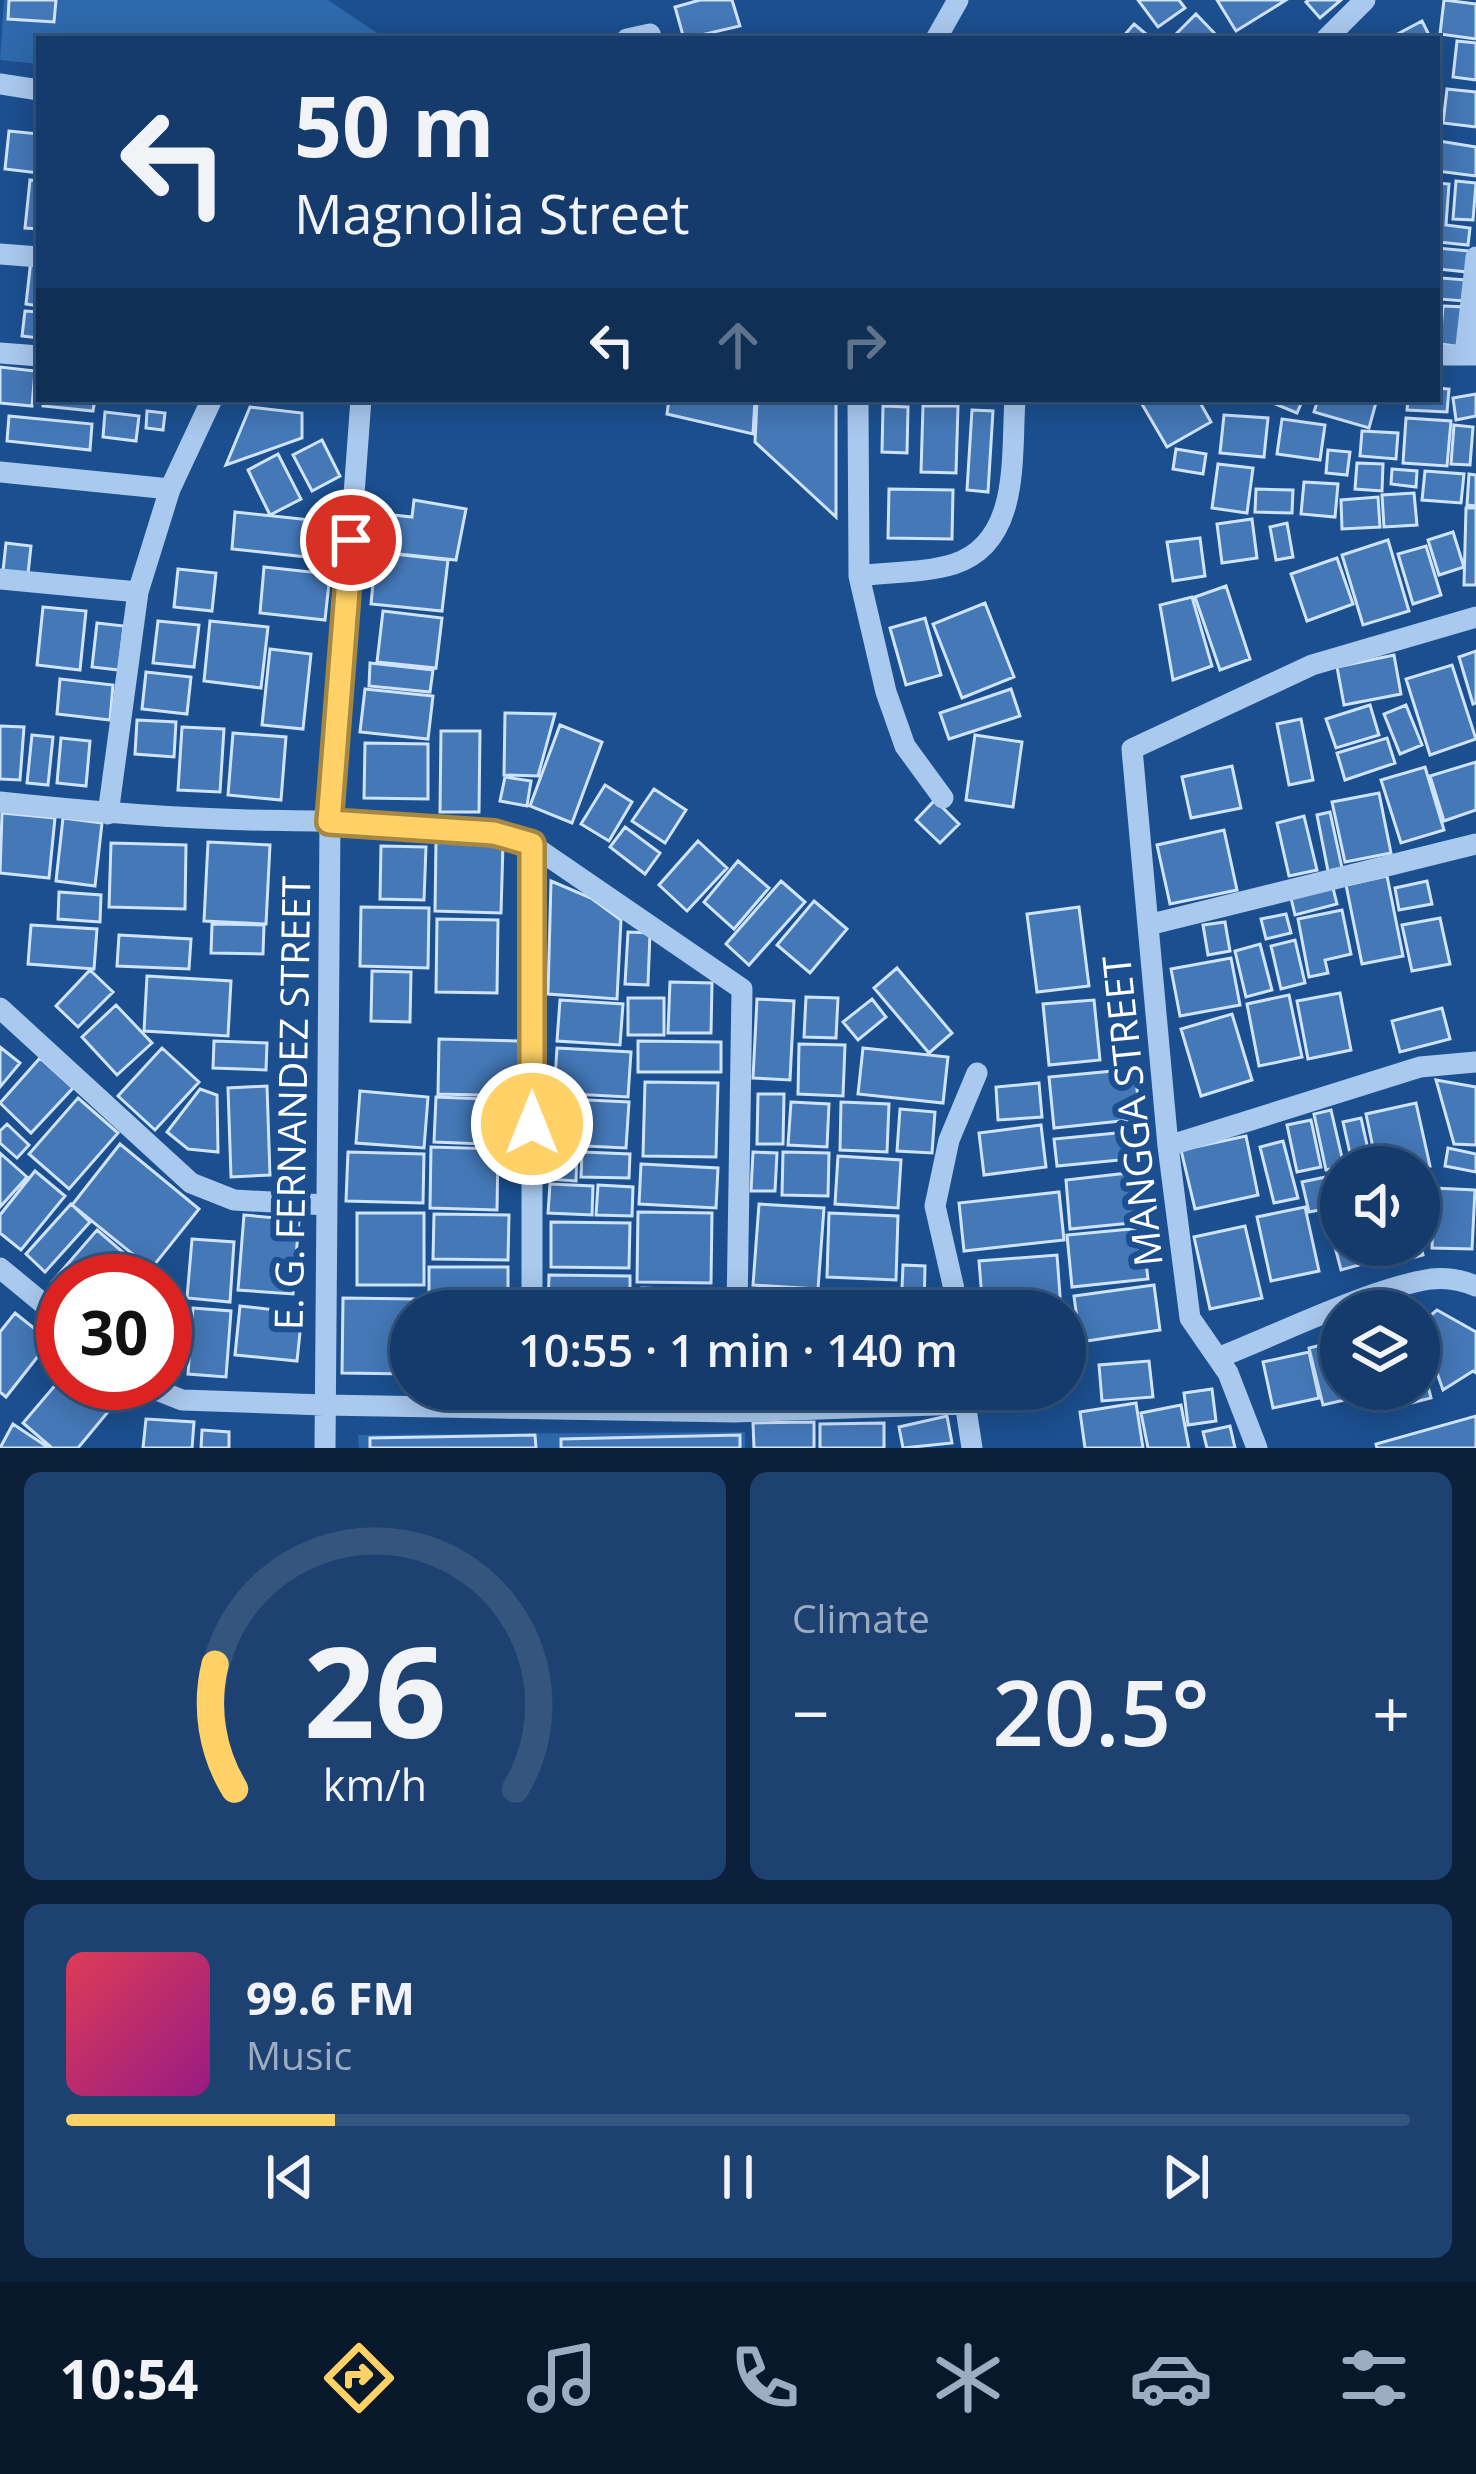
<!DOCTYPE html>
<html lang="en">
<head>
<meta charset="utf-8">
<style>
  :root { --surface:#143b6b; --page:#1d4271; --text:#f1f3f6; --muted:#9dadc1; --line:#33557e; --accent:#ffd166 }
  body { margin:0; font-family:"Open Sans",sans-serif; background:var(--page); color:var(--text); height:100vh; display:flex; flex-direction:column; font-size:45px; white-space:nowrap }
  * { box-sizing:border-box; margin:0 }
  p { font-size:39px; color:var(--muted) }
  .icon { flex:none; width:66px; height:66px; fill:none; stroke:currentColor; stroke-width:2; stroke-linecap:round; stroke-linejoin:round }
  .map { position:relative; height:1448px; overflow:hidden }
  .panel { display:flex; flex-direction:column; gap:24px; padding:24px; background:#0b203b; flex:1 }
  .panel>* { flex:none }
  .guide { position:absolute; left:36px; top:36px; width:1404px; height:366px; border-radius:0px; box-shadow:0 6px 30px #0003,0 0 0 3px var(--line); background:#143b6b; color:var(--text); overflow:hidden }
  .tools { position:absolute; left:1320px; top:1146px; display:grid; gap:24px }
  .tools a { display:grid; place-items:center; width:120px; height:120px; border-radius:50%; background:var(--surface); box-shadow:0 6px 30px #0003,0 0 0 3px var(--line); font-size:60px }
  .speed { position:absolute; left:36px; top:1254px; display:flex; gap:24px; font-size:60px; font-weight:700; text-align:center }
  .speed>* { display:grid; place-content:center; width:156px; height:156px; border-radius:50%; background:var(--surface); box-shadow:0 6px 30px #0003,0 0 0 3px var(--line); line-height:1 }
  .speed .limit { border:18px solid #d22; background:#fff; color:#111 }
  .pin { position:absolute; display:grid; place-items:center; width:102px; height:102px; color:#fff; margin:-51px; border:6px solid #fff; border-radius:50%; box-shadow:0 3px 12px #0007 }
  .me { position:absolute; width:132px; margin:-66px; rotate:0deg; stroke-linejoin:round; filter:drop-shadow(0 0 9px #0008) }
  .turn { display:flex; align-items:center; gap:42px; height:252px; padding:0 60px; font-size:54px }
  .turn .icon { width:156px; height:156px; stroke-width:2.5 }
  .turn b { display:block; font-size:84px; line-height:102px }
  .lanes { display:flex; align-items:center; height:114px; padding:0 60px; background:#0003; justify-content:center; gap:60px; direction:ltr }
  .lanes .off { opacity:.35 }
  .big { font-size:90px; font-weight:600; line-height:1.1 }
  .panel .tile { flex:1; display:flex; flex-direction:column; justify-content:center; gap:18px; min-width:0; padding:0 42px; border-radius:18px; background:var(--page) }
  .panel .dial { align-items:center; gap:0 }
  .dial svg { height:312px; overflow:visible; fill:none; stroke:var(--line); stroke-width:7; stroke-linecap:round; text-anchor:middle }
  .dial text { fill:var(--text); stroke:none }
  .song { display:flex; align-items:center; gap:36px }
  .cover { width:144px; height:144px; border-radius:18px; background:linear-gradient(135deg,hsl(350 70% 55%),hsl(310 70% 35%)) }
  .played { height:12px; border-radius:6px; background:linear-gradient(90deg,var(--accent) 20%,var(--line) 20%) }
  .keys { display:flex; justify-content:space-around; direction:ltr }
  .heat { display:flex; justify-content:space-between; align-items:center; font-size:66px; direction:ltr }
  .panel .tiles { flex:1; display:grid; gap:24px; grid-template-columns:1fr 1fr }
  .tile:last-child { grid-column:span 2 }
  .trip { position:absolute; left:390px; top:1290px; width:696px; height:120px; border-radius:60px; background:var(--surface); box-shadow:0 6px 30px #0003,0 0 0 3px var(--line); font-weight:600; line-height:120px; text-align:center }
  .tabs { display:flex; height:192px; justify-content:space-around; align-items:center; background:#08182b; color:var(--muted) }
  .tabs .icon { width:84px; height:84px }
  .tabs .active { color:var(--accent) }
  .tabs b { font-size:54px; color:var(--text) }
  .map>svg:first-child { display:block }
  .green { fill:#2e69ad }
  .building { fill:#4478b7; stroke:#cfe3fa; stroke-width:3 }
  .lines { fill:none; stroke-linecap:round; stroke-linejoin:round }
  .minor { stroke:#a9c9ee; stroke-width:21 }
  .route-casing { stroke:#a68842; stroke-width:30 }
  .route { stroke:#ffd166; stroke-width:21 }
  .labels { text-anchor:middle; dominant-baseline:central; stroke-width:12; stroke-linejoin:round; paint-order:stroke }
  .street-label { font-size:39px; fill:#fff; stroke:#1b4f8f }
</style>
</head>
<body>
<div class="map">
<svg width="1476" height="1448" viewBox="0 0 1476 1448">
  <rect width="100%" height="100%" fill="#1b4f8f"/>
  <path class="green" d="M4,0H328L386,39H39V64L0,60Z
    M745,1432V1448H359L358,1435Z"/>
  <path class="building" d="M9,0H56L54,22L8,19Z
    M700,0H732L740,26L684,39L675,7Z
    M1138,0H1179L1185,8L1158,27Z
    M1217,0H1286L1236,31Z
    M1309,0H1341L1320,18L1306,2Z
    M1444,0L1476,4V39L1440,34Z
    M1196,14L1220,39H1178L1174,36Z
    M1422,21L1431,39H1388Z
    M1134,24L1152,39H1121Z
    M1457,41L1476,43V80L1453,77Z
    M1447,89L1476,92V127L1443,123Z
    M9,131L39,134V173L5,169Z
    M1439,141L1476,147V176L1437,171Z
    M30,180L39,181V229L25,228Z
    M1456,181L1476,183L1473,220L1453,219Z
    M1437,183L1449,184L1446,225L1470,228L1468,245L1437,242Z
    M1437,248L1470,251L1468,272L1437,269Z
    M31,260L39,261V306L26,304Z
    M1441,278L1467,280L1464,301L1439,299Z
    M1443,306L1466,307L1462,347L1440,344Z
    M25,311L39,312V338L22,336Z
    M0,367L35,371L32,406L0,403Z
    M1437,388L1449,389L1447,412L1407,410L1408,399H1437Z
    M1476,394V416L1456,420L1453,398Z
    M44,399H95L93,411L43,406Z
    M669,399H755L753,434L667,414Z
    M1139,399H1198L1211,422L1167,447Z
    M1277,399H1303L1297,413L1275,404Z
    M1318,399H1377L1369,428L1314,412Z
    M757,401L836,402V517L755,442Z
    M883,406L908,407L907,453L882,452Z
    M923,406H958L956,473L921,472Z
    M250,407L302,413V438L226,465Z
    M972,410L993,411L988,492L967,490Z
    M147,411L165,413L163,430L146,428Z
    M105,412L139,416L136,441L103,437Z
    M1224,415L1268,418L1264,457L1220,453Z
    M9,416L92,424L90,450L7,441Z
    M1406,418L1451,421L1447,466L1403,463Z
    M1282,419L1325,425L1320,460L1277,454Z
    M1454,425L1473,427L1470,465L1451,464Z
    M1362,431L1398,433L1396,459L1360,456Z
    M322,440L340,476L312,491L293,455Z
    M1176,449L1206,454L1203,474L1173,469Z
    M1328,450L1350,452L1347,475L1326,473Z
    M278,454L301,499L270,515L248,470Z
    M1357,463L1383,464L1382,491L1355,489Z
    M1218,464L1253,468L1247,513L1212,508Z
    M1392,469L1417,471L1416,487L1391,484Z
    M1425,471L1464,474L1461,503L1422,500Z
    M1469,474L1476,475V506L1467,505Z
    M1304,482L1338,484L1335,517L1301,514Z
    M889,489L953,490L952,539L888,538Z
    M1256,489L1293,490L1292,513L1255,512Z
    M1414,493L1417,525L1384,527L1382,495Z
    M1378,497L1380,527L1342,529L1341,500Z
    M414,500L466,509L456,560L370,551L374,513L412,517Z
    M1466,508H1476V585H1464Z
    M235,512L311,520L307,557L232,549Z
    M1252,519L1257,558L1222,563L1217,524Z
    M1287,523L1293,557L1276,560L1270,527Z
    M1453,532L1464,567L1439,575L1428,540Z
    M1200,538L1205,576L1173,581L1167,542Z
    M1388,540L1409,611L1363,625L1342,555Z
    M6,543L31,546L28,574L3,571Z
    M1426,546L1441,595L1413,604L1398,554Z
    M376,552L448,560L442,611L371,604Z
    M1337,558L1353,604L1307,621L1291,574Z
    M264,567L330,574L325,620L260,613Z
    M178,569L216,573L212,611L174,607Z
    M1226,586L1250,659L1220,670L1195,597Z
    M1192,597L1212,666L1173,680L1160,605Z
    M985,603L1014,677L962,698L933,624Z
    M43,607L86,611L80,670L37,665Z
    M383,611L442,618L436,668L377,662Z
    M925,618L941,675L906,685L890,628Z
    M158,621L199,625L194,667L153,663Z
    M210,621L268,627L261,688L204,681Z
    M97,623L124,626L119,670L92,667Z
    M270,649L311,654L303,729L262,725Z
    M1476,651V703L1473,704L1459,657Z
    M1394,655L1401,694L1344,705L1337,667Z
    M370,663L433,670L430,692L369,686Z
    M1452,665L1476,739L1430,755L1406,679Z
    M146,672L191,677L187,714L142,709Z
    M60,679L113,685L110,720L57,714Z
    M365,689L433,696L428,739L360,732Z
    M1011,689L1020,716L949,739L940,713Z
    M1370,705L1379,735L1336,748L1326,719Z
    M1406,705L1422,745L1400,754L1384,714Z
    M505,713L555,714L538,776L504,775Z
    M1301,719L1313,780L1289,785L1277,724Z
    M137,720L176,722L174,757L135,754Z
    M560,725L602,742L572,823L530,806Z
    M0,726L24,727L20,780L0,779Z
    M182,727L224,729L220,792L178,790Z
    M441,731H480L479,812H440Z
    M233,733L286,737L281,800L228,795Z
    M32,735L53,737L48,785L27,783Z
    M975,735L1022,742L1013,807L966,800Z
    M61,738L90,741L86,786L57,783Z
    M1387,738L1395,763L1345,780L1337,753Z
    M365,743L428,744V799L364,798Z
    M1476,762V810L1444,821L1430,776Z
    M1232,766L1241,808L1191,818L1182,777Z
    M1425,767L1444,830L1401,843L1381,780Z
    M505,777L531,781L527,806L500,801Z
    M605,785L632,802L609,841L581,824Z
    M654,789L686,810L665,843L632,821Z
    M1379,793L1391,853L1345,862L1332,802Z
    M935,800L959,824L940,843L916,820Z
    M1330,812L1342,868L1328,871L1317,815Z
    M2,813L55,818L49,878L0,873Z
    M1304,816L1317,870L1289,876L1277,823Z
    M63,818L102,823L95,886L56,881Z
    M625,827L660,853L645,874L610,847Z
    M1224,830L1237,890L1170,904L1157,845Z
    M698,841L727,868L687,911L659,885Z
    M208,842L270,845L266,924L204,921Z
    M436,842L503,844L501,913L435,911Z
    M111,843L186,845L185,909L109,907Z
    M381,846L426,847L424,900L380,899Z
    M738,861L769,888L734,929L704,902Z
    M1387,876L1403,956L1362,964L1346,885Z
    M551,881L591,898L621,920L617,999L548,994Z
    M781,881L805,902L749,965L726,944Z
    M1427,881L1432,904L1399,910L1395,888Z
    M1333,888L1337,904L1295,915L1291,898Z
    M59,892L101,895L100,922L58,919Z
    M814,901L847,929L810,973L777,945Z
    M361,907L429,908L428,968L360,966Z
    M1079,907L1089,986L1037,992L1027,914Z
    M1342,910L1351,954L1325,960L1328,973L1309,977L1298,919Z
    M1286,914L1291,933L1266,939L1261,919Z
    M1440,918L1450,964L1412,971L1402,925Z
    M437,919L498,920L497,993L436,992Z
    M1225,922L1230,951L1208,955L1203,925Z
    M212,924L264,925L263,954L211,953Z
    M31,925L97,929L94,969L28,964Z
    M628,932L650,933L648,985L625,984Z
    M119,935L191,939L189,969L117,966Z
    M1295,940L1305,983L1281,989L1271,946Z
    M1260,944L1272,990L1246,997L1235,951Z
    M1231,958L1240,1005L1180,1016L1171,969Z
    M897,968L952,1033L929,1053L874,988Z
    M90,970L113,992L78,1027L56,1006Z
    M372,971L411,972L410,1022L371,1021Z
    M147,976L231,981L228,1036L144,1031Z
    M670,982L712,983L711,1033H668Z
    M1340,993L1351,1050L1308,1059L1297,1001Z
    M1289,995L1302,1057L1259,1066L1247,1004Z
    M806,997L838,998L836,1038L804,1037Z
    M628,998H664V1035H628Z
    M757,999L794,1001L790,1080L753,1078Z
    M872,999L886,1017L858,1040L843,1022Z
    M560,1000L623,1004L620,1045L557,1041Z
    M1094,1000L1100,1060L1049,1065L1043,1004Z
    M116,1005L152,1043L117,1075L82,1037Z
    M1442,1008L1450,1039L1400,1052L1392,1021Z
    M1232,1014L1252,1080L1201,1096L1181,1029Z
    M439,1039L520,1041L518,1096L438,1094Z
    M214,1041L267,1043L266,1070L213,1068Z
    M638,1041L721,1042V1072H638Z
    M799,1044L845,1045L843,1096L798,1094Z
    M0,1047L20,1063L0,1087Z
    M162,1048L199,1082L155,1130L118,1096Z
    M557,1048L631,1052L628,1097L554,1093Z
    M863,1048L948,1057L943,1103L858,1094Z
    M40,1058L73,1088L31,1133L0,1103Z
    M1135,1069L1140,1119L1054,1128L1049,1077Z
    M1436,1080L1476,1087V1145L1454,1144Z
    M645,1082L718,1083L716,1157L643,1156Z
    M1039,1083L1042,1117L998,1120L996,1087Z
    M267,1086L270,1175L231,1177L228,1088Z
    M200,1089L217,1095L218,1152L188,1149L167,1132Z
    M360,1091L428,1097L424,1148L356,1143Z
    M758,1094H784L783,1144H757Z
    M436,1097L485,1099L483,1144L434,1142Z
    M78,1098L118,1133L69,1189L29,1154Z
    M566,1099L629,1102L626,1148L564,1145Z
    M791,1102L829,1104L827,1147L788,1145Z
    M841,1102L889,1104L887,1152L840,1150Z
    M1416,1103L1430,1166L1377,1167L1366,1114Z
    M900,1109L935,1112L932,1153L897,1151Z
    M1331,1110L1344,1166L1326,1170L1314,1114Z
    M1361,1118L1372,1167H1353L1343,1122Z
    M1311,1120L1321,1167L1297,1172L1287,1125Z
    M7,1124L29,1145L17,1158L0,1143V1131Z
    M1041,1125L1046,1167L984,1175L979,1133Z
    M1138,1131L1141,1158L1057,1166L1054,1139Z
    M1246,1136L1258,1195L1195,1209L1181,1150Z
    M1283,1141L1298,1198L1274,1203L1260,1147Z
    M120,1144L199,1209L151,1269L72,1205Z
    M431,1147L498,1149L497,1210L430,1208Z
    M549,1148L577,1149L576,1181L548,1179Z
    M1448,1148L1476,1154V1172L1445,1166Z
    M348,1152L424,1154L423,1203L346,1201Z
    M582,1152L630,1154L629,1178L581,1177Z
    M753,1152L777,1153L775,1191H751Z
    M783,1152L829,1153L828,1196L782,1195Z
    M0,1153L27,1177L0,1207Z
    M838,1156L901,1160L898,1208L835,1204Z
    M641,1164L718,1168L716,1208L639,1204Z
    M35,1171L65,1196L21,1250L0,1233V1215Z
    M1137,1172L1142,1222L1070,1229L1066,1180Z
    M1330,1176L1333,1193L1341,1192V1206L1309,1212L1302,1182Z
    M550,1184L593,1186L592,1215L548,1213Z
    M598,1185L633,1187L632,1216L596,1215Z
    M1434,1188L1475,1190L1472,1249L1432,1248Z
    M1059,1192L1064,1240L964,1251L959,1203Z
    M71,1204L90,1222L45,1272L26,1254Z
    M759,1204L824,1208L818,1289L753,1285Z
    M1305,1207L1319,1271L1271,1281L1257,1217Z
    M638,1212L712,1213L711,1283L637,1282Z
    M357,1213H424V1285H357Z
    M829,1213L898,1216L896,1280L827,1277Z
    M434,1214L509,1215L508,1260L433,1259Z
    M244,1215L299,1220L293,1294L238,1290Z
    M1341,1217V1245H1378L1381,1259L1341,1270L1328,1220Z
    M551,1222L630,1223L629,1268L551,1267Z
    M1245,1226L1262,1298L1210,1309L1194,1237Z
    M1142,1228L1148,1279L1072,1287L1067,1235Z
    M97,1230L153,1278L150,1281H63V1291L52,1282Z
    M192,1239L234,1242L230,1302L187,1298Z
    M1419,1239L1423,1255L1387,1265L1382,1245H1419Z
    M1057,1255L1061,1309L983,1311L979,1261Z
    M903,1265L925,1266L924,1311H901Z
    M429,1267H508V1308H429Z
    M549,1275L630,1276V1311H548Z
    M1154,1285L1160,1330L1080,1342L1074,1296Z
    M642,1288L717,1291V1311H641Z
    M759,1292L786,1294L784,1311H757Z
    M789,1292L832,1294L831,1311L788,1310Z
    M165,1293L184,1308L165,1353Z
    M845,1296L878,1297V1311H845Z
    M343,1298L416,1299V1311H411V1374L342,1373Z
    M240,1306L302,1313L297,1361L235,1355Z
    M193,1308L231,1311L226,1377L188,1374Z
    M1437,1310L1476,1332V1373L1473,1371L1443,1390L1420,1324Z
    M15,1313L50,1341L6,1397L0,1392V1332Z
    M1341,1340V1389H1365L1366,1395L1323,1405L1309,1348Z
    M1419,1350L1431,1398L1384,1410L1379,1389H1419Z
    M1309,1352L1319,1398L1273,1408L1263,1362Z
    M1149,1361L1153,1397L1102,1401L1099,1365Z
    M63,1376V1383H83L112,1407L78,1448H52L23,1423Z
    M1212,1389L1216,1421L1188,1425L1184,1393Z
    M1136,1403L1143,1448H1085L1080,1412Z
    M1181,1405L1189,1448H1148L1141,1413Z
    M947,1416L952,1443L903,1448L899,1427Z
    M1476,1416V1448H1377L1376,1444Z
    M146,1419L194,1422L192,1448H143Z
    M814,1422V1448H754L753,1423Z
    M884,1423V1448H820V1424Z
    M13,1424L49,1448H0Z
    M1230,1426L1235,1448H1207L1203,1432Z
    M202,1430L229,1432V1448H201Z
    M535,1435L536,1448H370V1438Z
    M740,1435V1448H561V1439Z"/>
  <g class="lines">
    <path class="minor" d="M627,39L650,34L652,39
      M936,39L958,0
      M1326,39L1365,0
      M0,84L39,90
      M0,254L39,257
      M0,353L39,356
      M1437,355H1475
      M1465,355L1476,257
      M858,399L859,576L886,692L905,746L943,798
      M0,472L170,489
      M859,576C889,572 925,573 954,564C1021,542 1011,457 1015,399
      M0,579L138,592
      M0,802C83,811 165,818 248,820C342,822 441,818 532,845L742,989L737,1311
      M108,814L138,592L170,489L212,399
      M532,845V1311
      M1148,925L1476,844
      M0,1008L191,1183L234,1200L326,1205
      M1168,1146L1420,1067L1476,1062
      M0,1268L63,1320
      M959,1311L935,1206L949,1140L977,1073
      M1220,1357C1281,1333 1369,1289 1431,1279C1447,1277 1462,1280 1476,1286
      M139,1383L182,1400L324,1405L735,1412L964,1404
      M963,1389L972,1448
      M325,1448L330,822L361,399
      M1257,1448L1228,1373L1190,1318L1168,1146L1132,749L1312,665L1476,617"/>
  </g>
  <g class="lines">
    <g class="route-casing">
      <path id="route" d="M351,540L329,822L494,833L532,844V1124"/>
    </g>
    <use href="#route" class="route"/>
  </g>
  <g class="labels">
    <g class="street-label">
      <text transform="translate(291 1103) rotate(-89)">E. G. FERNANDEZ STREET</text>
      <text transform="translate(1131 1111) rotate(-96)">MANGGA STREET</text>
    </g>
  </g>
</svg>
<div class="tools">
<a><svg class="icon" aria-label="sound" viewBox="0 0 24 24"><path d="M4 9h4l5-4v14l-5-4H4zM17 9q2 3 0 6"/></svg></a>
<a><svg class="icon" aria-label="layers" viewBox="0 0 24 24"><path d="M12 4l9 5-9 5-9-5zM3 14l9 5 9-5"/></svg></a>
</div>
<div class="speed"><div class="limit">30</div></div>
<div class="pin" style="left:351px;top:540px;background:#d93025"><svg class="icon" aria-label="arrive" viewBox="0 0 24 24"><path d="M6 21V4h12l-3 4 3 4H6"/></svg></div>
<svg class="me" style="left:532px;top:1124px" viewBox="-20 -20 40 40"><circle r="17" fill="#ffd166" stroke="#fff" stroke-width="3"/><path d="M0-11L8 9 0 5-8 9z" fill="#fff"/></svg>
<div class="trip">10:55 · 1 min · 140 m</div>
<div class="guide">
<div class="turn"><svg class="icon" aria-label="left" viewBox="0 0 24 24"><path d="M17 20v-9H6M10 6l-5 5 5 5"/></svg><div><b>50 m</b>Magnolia Street</div></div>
<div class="lanes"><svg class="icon" aria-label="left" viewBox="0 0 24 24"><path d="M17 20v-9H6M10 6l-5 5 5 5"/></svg><svg class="icon off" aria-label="ahead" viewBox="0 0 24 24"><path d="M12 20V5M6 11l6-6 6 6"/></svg><svg class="icon off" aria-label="right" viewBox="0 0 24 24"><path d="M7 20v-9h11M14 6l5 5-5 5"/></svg></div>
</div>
</div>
<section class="panel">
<div class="tiles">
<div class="tile dial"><svg viewBox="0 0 100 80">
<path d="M14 69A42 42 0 1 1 86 69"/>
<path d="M14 69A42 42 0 0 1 9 37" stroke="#ffd166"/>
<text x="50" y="56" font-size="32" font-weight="700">26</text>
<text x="50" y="72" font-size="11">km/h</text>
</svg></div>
<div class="tile"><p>Climate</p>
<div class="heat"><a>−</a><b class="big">20.5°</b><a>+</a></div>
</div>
<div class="tile">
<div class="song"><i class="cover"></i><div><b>99.6 FM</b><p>Music</p></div></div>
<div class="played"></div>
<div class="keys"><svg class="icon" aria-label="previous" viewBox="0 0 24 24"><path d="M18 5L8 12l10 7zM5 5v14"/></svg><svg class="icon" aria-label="pause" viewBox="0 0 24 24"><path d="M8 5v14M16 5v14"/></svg><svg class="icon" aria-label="next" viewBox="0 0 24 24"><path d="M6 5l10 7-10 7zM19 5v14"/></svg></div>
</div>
</div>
</section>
<nav class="tabs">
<b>10:54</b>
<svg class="icon active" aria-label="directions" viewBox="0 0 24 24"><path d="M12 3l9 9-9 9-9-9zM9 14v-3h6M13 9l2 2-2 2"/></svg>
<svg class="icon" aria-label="music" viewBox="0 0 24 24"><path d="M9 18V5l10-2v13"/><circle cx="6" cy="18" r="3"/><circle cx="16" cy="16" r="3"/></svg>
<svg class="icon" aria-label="phone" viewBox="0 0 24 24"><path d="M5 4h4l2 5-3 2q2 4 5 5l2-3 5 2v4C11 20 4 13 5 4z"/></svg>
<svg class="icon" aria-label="climate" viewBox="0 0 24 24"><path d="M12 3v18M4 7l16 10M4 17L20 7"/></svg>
<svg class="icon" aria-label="car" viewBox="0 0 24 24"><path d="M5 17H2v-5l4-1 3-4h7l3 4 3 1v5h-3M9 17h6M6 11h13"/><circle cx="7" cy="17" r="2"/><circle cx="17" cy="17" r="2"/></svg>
<svg class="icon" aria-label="filters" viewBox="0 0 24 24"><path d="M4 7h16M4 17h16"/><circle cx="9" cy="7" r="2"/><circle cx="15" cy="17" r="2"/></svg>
</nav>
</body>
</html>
